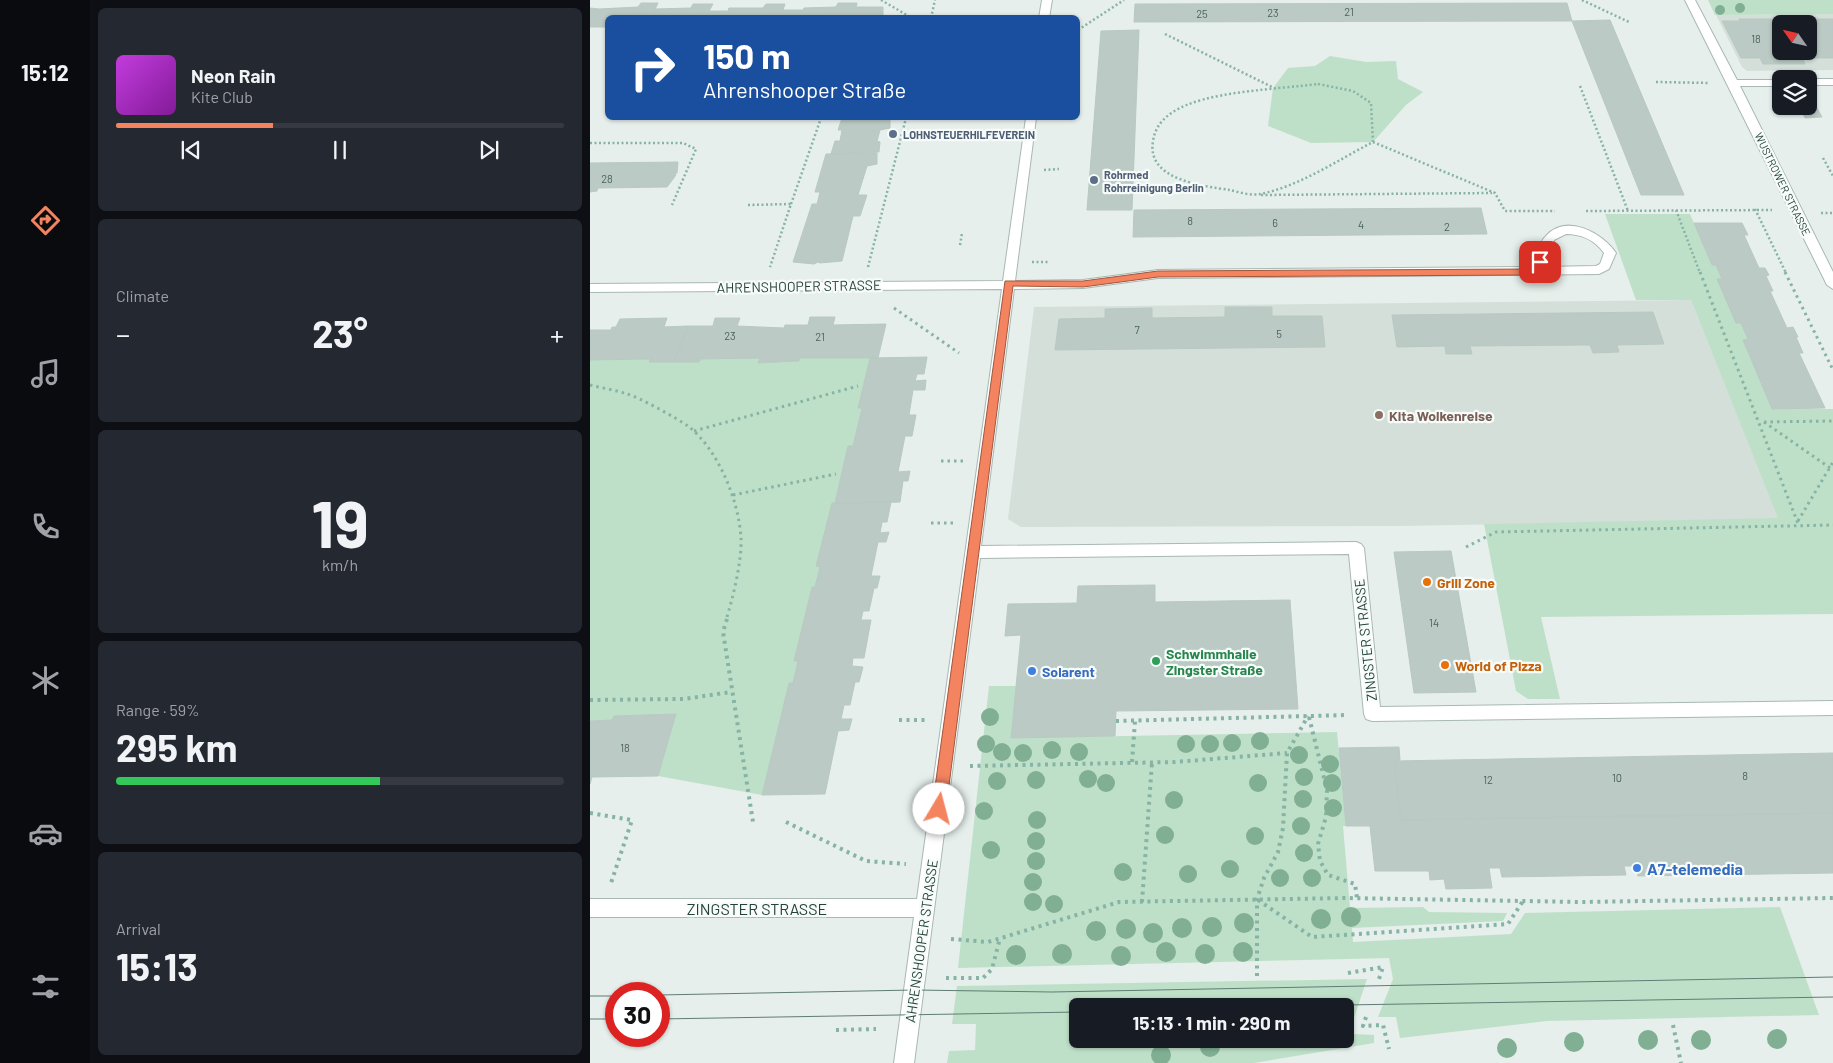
<!DOCTYPE html>
<html lang="en">
<head>
<meta charset="utf-8">
<style>
  :root { --surface:#171b24; --page:#242831; --text:#f1f3f6; --muted:#9ea1a6; --line:#363941; --accent:#f4845f }
  body { margin:0; font-family:Barlow,sans-serif; background:var(--page); color:var(--text); height:100vh; display:flex; flex-direction:column; font-size:19px; white-space:nowrap }
  * { box-sizing:border-box; margin:0 }
  p { font-size:16px; color:var(--muted) }
  .icon { flex:none; width:28px; height:28px; fill:none; stroke:currentColor; stroke-width:2; stroke-linecap:round; stroke-linejoin:round }
  .map { position:relative; flex:1; overflow:hidden }
  .sheet { display:flex; flex-direction:column; gap:8px; padding:8px; background:#0d0f14; width:500px }
  .sheet>* { flex:none }
  .banner { position:absolute; left:15px; top:15px; width:475px; height:105px; border-radius:8px; box-shadow:0 1px 4px #0004; background:#1a4fa0; color:#fff; overflow:hidden }
  .needle { width:32px; rotate:304deg }
  .buttons { position:absolute; left:1182px; top:15px; display:grid; gap:10px }
  .buttons a { display:grid; place-items:center; width:45px; height:45px; border-radius:8px; background:var(--surface); box-shadow:0 1px 4px #0004; font-size:25px }
  .speed { position:absolute; left:15px; top:982px; display:flex; gap:10px; font-size:25px; font-weight:700; text-align:center }
  .speed>* { display:grid; place-content:center; width:65px; height:65px; border-radius:50%; background:var(--surface); box-shadow:0 1px 4px #0004; line-height:1 }
  .speed .limit { border:8px solid #d22; background:#fff; color:#111 }
  .pin { position:absolute; display:grid; place-items:center; width:42px; height:42px; color:#fff; margin:-21px; border-radius:10px; box-shadow:0 2px 8px #0006 }
  .me { position:absolute; width:55px; margin:-28px; rotate:8deg; stroke-linejoin:round; filter:drop-shadow(0 0 4px #0008) }
  .turn { display:flex; align-items:center; gap:18px; height:105px; padding:0 15px; font-size:22px }
  .turn .icon { width:65px; height:65px; stroke-width:2.5 }
  .turn b { display:block; font-size:35px; line-height:42px }
  .big { font-size:38px; font-weight:700; line-height:1.1 }
  .sheet .tile { flex:1; display:flex; flex-direction:column; justify-content:center; gap:8px; min-width:0; padding:0 18px; border-radius:8px; background:var(--page) }
  .sheet .dial { align-items:center; gap:0 }
  .dial b { font-size:65px; line-height:1 }
  .song { display:flex; align-items:center; gap:15px }
  .cover { width:60px; height:60px; border-radius:8px; background:linear-gradient(135deg,hsl(290 70% 55%),hsl(290 70% 35%)) }
  .played { height:5px; border-radius:2px; background:linear-gradient(90deg,var(--accent) 35%,var(--line) 35%) }
  .keys { display:flex; justify-content:space-around; direction:ltr }
  .heat { display:flex; justify-content:space-between; align-items:center; font-size:28px; direction:ltr }
  .charge { height:8px; border-radius:4px; background:linear-gradient(90deg,#34c759 59%,var(--line) 0) }
  .trip { position:absolute; left:479px; top:998px; width:285px; height:50px; border-radius:8px; background:var(--surface); box-shadow:0 1px 4px #0004; font-weight:700; line-height:50px; text-align:center }
  main { display:flex; flex:1; min-height:0 }
  .tabs { display:flex; flex-direction:column; width:90px; justify-content:space-around; align-items:center; background:#090b0e; color:var(--muted) }
  .tabs .icon { width:35px; height:35px }
  .tabs .current { color:var(--accent) }
  .tabs b { font-size:22px; color:var(--text) }
  .map>svg:first-child { display:block }
  .built { fill:#d4dfda; fill-rule:evenodd }
  .green { fill:#bfe0c8; fill-rule:evenodd }
  .building { fill:#bbcac4; stroke:#b8c9c2; fill-rule:evenodd }
  .lines { fill:none; stroke-linecap:round; stroke-linejoin:round }
  .minor-casing { stroke:#a8b8b2; stroke-width:2 }
  .path-far2 { stroke:#86b3a5; stroke-width:2.5; stroke-dasharray:2 2.5; stroke-linecap:butt }
  .path-far1 { stroke:#86b3a5; stroke-width:3; stroke-dasharray:2.5 4; stroke-linecap:butt }
  .path { stroke:#86b3a5; stroke-width:4; stroke-dasharray:3 4.5; stroke-linecap:butt }
  .minor { fill:#fff; fill-rule:evenodd }
  .tram { stroke:#5f7d75; stroke-width:1 }
  .tree { fill:#80af93 }
  .route { fill:#f4845f; stroke:#9f563e }
  .service-dot { fill:#5c6f8a; stroke:#f7fbf9; stroke-width:2 }
  .education-dot { fill:#8d6e63; stroke:#f7fbf9; stroke-width:2 }
  .food-dot { fill:#e8710a; stroke:#f7fbf9; stroke-width:2 }
  .leisure-dot { fill:#2e9e5b; stroke:#f7fbf9; stroke-width:2 }
  .shop-dot { fill:#3f7fe0; stroke:#f7fbf9; stroke-width:2 }
  .labels { text-anchor:middle; dominant-baseline:central; stroke-width:4.5; stroke-linejoin:round; paint-order:stroke }
  .number-label { font-size:11px; fill:#4a645c }
  .far-service-label { font-size:11px; font-weight:bold; fill:#4e5e75; stroke:#f7fbf9; text-anchor:start }
  .far-street-label { font-size:11px; fill:#24423a; stroke:#f7fbf9 }
  .street-label { font-size:14px; fill:#24423a; stroke:#f7fbf9 }
  .education-label { font-size:14px; font-weight:bold; fill:#785e54; stroke:#f7fbf9; text-anchor:start }
  .food-label { font-size:14px; font-weight:bold; fill:#c56008; stroke:#f7fbf9; text-anchor:start }
  .leisure-label { font-size:14px; font-weight:bold; fill:#27864d; stroke:#f7fbf9; text-anchor:start }
  .shop-label { font-size:14px; font-weight:bold; fill:#366cbe; stroke:#f7fbf9; text-anchor:start }
  .near-shop-label { font-size:16px; font-weight:bold; fill:#366cbe; stroke:#f7fbf9; text-anchor:start }
  .near-street-label { font-size:16px; fill:#24423a; stroke:#f7fbf9 }
</style>
</head>
<body>
<main>
<nav class="tabs">
<b>15:12</b>
<svg class="icon current" aria-label="directions" viewBox="0 0 24 24"><path d="M12 3l9 9-9 9-9-9zM9 14v-3h6M13 9l2 2-2 2"/></svg>
<svg class="icon" aria-label="music" viewBox="0 0 24 24"><path d="M9 18V5l10-2v13"/><circle cx="6" cy="18" r="3"/><circle cx="16" cy="16" r="3"/></svg>
<svg class="icon" aria-label="phone" viewBox="0 0 24 24"><path d="M5 4h4l2 5-3 2q2 4 5 5l2-3 5 2v4C11 20 4 13 5 4z"/></svg>
<svg class="icon" aria-label="climate" viewBox="0 0 24 24"><path d="M12 3v18M4 7l16 10M4 17L20 7"/></svg>
<svg class="icon" aria-label="car" viewBox="0 0 24 24"><path d="M5 17H2v-5l4-1 3-4h7l3 4 3 1v5h-3M9 17h6M6 11h13"/><circle cx="7" cy="17" r="2"/><circle cx="17" cy="17" r="2"/></svg>
<svg class="icon" aria-label="filters" viewBox="0 0 24 24"><path d="M4 7h16M4 17h16"/><circle cx="9" cy="7" r="2"/><circle cx="15" cy="17" r="2"/></svg>
</nav>
<section class="sheet">
<div class="tile">
<div class="song"><i class="cover"></i><div><b>Neon Rain</b><p>Kite Club</p></div></div>
<div class="played"></div>
<div class="keys"><svg class="icon" aria-label="previous" viewBox="0 0 24 24"><path d="M18 5L8 12l10 7zM5 5v14"/></svg><svg class="icon" aria-label="pause" viewBox="0 0 24 24"><path d="M8 5v14M16 5v14"/></svg><svg class="icon" aria-label="next" viewBox="0 0 24 24"><path d="M6 5l10 7-10 7zM19 5v14"/></svg></div>
</div>
<div class="tile"><p>Climate</p>
<div class="heat"><a>−</a><b class="big">23°</b><a>+</a></div>
</div>
<div class="tile dial"><b>19</b><p>km/h</p></div>
<div class="tile"><p>Range · 59%</p><b class="big">295 km</b><div class="charge"></div></div>
<div class="tile"><p>Arrival</p><b class="big">15:13</b></div>
</section>
<div class="map">
<svg width="1243" height="1063" viewBox="0 0 1243 1063">
  <rect width="100%" height="100%" fill="#e6efeb"/>
  <path class="built" d="M1243,14V70L1157,71L1152,67L1126,15ZM1191,24H1219V51H1191Z
    M1101,300L1189,519L810,526L431,527L418,519L444,307Z"/>
  <path class="green" d="M1118,0H1243V14L1125,15Z
    M740,56L776,62L806,61L808,79L833,92L816,105L783,142L721,143L678,126L683,88L698,68L725,66Z
    M1015,214H1100L1122,265H1126L1158,339L1153,340L1182,409H1243V614L951,617L970,699H938L926,691L894,524L1188,518L1101,300H1046Z
    M170,358L169,363L208,361L209,358H280L268,407L272,408L263,446H258L245,503H242L226,566L230,567L225,587H222L204,660L208,661L203,683H199L172,795L68,776L86,714L24,716L22,720L0,721V360L61,359L60,362H109L111,359Z
    M399,686H426L421,738L747,732L756,826H753L760,908L833,907L839,912L917,913L913,921L762,928L763,942L921,934L935,913L1190,907L1229,1015L957,1021L810,1038L806,1017H788L803,979L799,958L368,968Z
    M777,979L764,1018V1034L784,1035V1043L664,1063H357L359,1051L385,1050L386,1024H362L367,986ZM488,1006H755V1039H488Z"/>
  <path class="building" d="M51,3H68L61,18H18V30H16L17,27H0V8L9,9L48,7Z
    M248,3H267L266,7H293V15L289,17L292,18H61L65,9L101,8L103,4H123L119,11H138L139,8H173L176,4H195L193,10H213L214,8L246,7Z
    M977,3L982,21L544,22L545,4Z
    M1149,19H1243V58H1212L1215,64H1173L1170,58H1151L1132,21H1150ZM1191,24H1219V51H1191Z
    M1020,20L1094,195H1051L982,21Z
    M549,30L542,210H497L511,31Z
    M1227,108L1232,117L1215,118L1211,109Z
    M252,118H300V128L290,130L287,141L290,142L289,152L241,154L245,141H250L252,130H248Z
    M287,153V164L277,166L268,195H277L270,216H263L252,261L230,263L228,262L224,264L203,262L222,204H227L230,192H225L236,154Z
    M88,162L87,173L84,174L86,175L77,187L8,188L7,191L0,192V163Z
    M891,208L897,234L543,237L544,210Z
    M1104,223H1152L1158,235H1154L1169,268H1175L1179,275L1176,276L1183,291H1180L1197,328L1203,327L1208,337H1206L1213,353H1209L1235,408L1182,409L1153,340L1158,339L1151,323H1146L1127,279H1132L1126,265H1122Z
    M635,307H682V316H732L735,347L465,350L469,319L515,318V309L562,308V318L635,317Z
    M1063,312L1074,344L1027,345L1029,352L1003,353L1000,345L880,346L882,354H856L855,346L807,347L802,315Z
    M220,317H245L243,325L296,324L288,358H209V361L168,363L170,358L111,359L109,362H84L98,326H123L125,318H150L147,326L194,328L195,325H218Z
    M77,318L74,327L98,326L84,362H59L61,359L0,360V330H21L22,327H26L30,319Z
    M337,357L334,374H327L325,381L336,380L335,390H323L319,415H326L322,436H315L308,472L320,471L318,481H313L310,502L245,503L258,446H263L272,408H268L280,358Z
    M301,502L297,522H292L290,533L299,532L296,542H288L281,576H290L287,588H284L279,611H273L271,620H281L274,658H263L262,666L273,667L269,682H265L260,705H254L251,719H262L259,730L248,731L235,794L172,795L199,683H203L208,661H204L222,587H225L230,567L226,566L242,503Z
    M861,551L886,692L824,693L804,552Z
    M565,585V602L700,600L708,709L526,711L525,736L421,738L431,635L415,636L418,604L487,603L488,586Z
    M86,714L68,776L2,777L0,784V721L22,720L24,716Z
    M809,747L810,760L804,761L811,820L1243,813V873L1048,876L1046,866H1034L1036,875L912,877L910,868H899L902,888L856,889L854,879L840,880L839,871H785L780,826H756L749,748Z
    M1243,753V813L811,820L804,761Z"/>
  <g class="lines">
    <g class="minor-casing">
      <path id="minor" d="M452,0H462L459,18H449Z
        M1095,0H1105L1147,80H1191V86H1150L1243,272V289L1237,285Z
        M1219,79H1243V85H1219Z
        M436,118H446L425,281L493,280L568,270L940,267C949,256 948,243 956,236C976,213 1013,233 1026,253L1019,269L1009,274L568,278L493,288L424,289L391,546L766,542L771,544L774,548L790,707L1243,701V715L782,721L776,719L774,714L759,554L390,558L324,1063H304L324,917H0V899H327L412,289L0,292V284L413,281ZM976,234C991,234 1005,240 1014,253L1010,264L1006,266L953,267L960,256L964,240Z"/>
    </g>
    <path class="path-far2" d="M291,0L322,18
      M992,0L1039,22
      M341,18L345,0
      M488,30L534,0
      M575,34L682,87
      M1066,82L1120,83
      M728,84L763,91L781,103L783,142C748,160 708,187 670,194C661,196 648,192 640,190C613,186 556,180 563,141C565,128 572,119 583,112C614,91 690,89 728,84Z
      M990,86L1038,211
      M783,142L905,193L915,211H965
      M0,143H93L106,149L82,205
      M1233,158L1243,176
      M454,170L469,169
      M671,195L902,193
      M201,204L231,118
      M158,205L201,204L180,267
      M1165,209L1196,273
      M1086,210L1110,273
      M996,211L1182,210
      M1231,213H1243
      M370,245L372,233
      M442,262H458
      M278,267L316,118"/>
    <path class="path-far1" d="M1110,272L1209,526
      M1195,272L1243,370
      M304,308L369,353
      M0,385C12,388 25,390 37,394C49,397 88,419 98,426C128,449 149,501 151,538C152,561 143,598 136,620
      M1174,422L1243,470
      M1174,422L1243,421
      M104,431L268,386
      M351,461H373
      M143,495L246,474
      M1208,521L1243,462
      M341,523H365
      M876,547L906,532L1243,525"/>
    <path class="path" d="M137,619L133,632L163,822
      M0,700L94,699L141,692
      M719,717L737,790L736,817L728,844L730,861L738,875L765,884L767,898
      M309,720H335
      M526,721L758,715
      M542,762L545,721
      M380,766L585,762L697,753
      M0,813L42,820L21,883
      M196,822L276,861L316,864
      M668,900L722,937L918,924L933,901
      M552,902L562,762
      M361,939L398,942L529,902L755,898L992,902L1243,898
      M758,973L793,967L789,979
      M667,976V899L674,878L688,852L693,828L697,753L718,716
      M356,978H393L402,969L410,938
      M776,1017L773,1026L793,1025L799,1049
      M1083,1025L1091,1063
      M246,1030L286,1029"/>
    <use href="#minor" class="minor"/>
    <path class="tram" d="M69,995L324,990L462,992L1243,977
      M0,996H26
      M693,1006L1243,997
      M0,1019H26
      M69,1019L488,1012"/>
  </g>
  <g class="tree">
    <circle cx="1150" cy="8" r="5"/>
    <circle cx="1130" cy="10" r="5"/>
    <circle cx="400" cy="717" r="9"/>
    <circle cx="670" cy="741" r="9"/>
    <circle cx="642" cy="743" r="9"/>
    <circle cx="396" cy="744" r="9"/>
    <circle cx="596" cy="744" r="9"/>
    <circle cx="620" cy="744" r="9"/>
    <circle cx="462" cy="750" r="9"/>
    <circle cx="412" cy="752" r="9"/>
    <circle cx="489" cy="752" r="9"/>
    <circle cx="433" cy="753" r="9"/>
    <circle cx="709" cy="755" r="9"/>
    <circle cx="740" cy="764" r="9"/>
    <circle cx="714" cy="777" r="9"/>
    <circle cx="498" cy="779" r="9"/>
    <circle cx="446" cy="780" r="9"/>
    <circle cx="407" cy="781" r="9"/>
    <circle cx="516" cy="783" r="9"/>
    <circle cx="668" cy="783" r="9"/>
    <circle cx="742" cy="783" r="9"/>
    <circle cx="713" cy="799" r="9"/>
    <circle cx="584" cy="800" r="9"/>
    <circle cx="743" cy="808" r="9"/>
    <circle cx="394" cy="811" r="9"/>
    <circle cx="447" cy="820" r="9"/>
    <circle cx="711" cy="826" r="9"/>
    <circle cx="575" cy="835" r="9"/>
    <circle cx="665" cy="836" r="9"/>
    <circle cx="446" cy="841" r="9"/>
    <circle cx="401" cy="850" r="9"/>
    <circle cx="714" cy="853" r="9"/>
    <circle cx="446" cy="861" r="9"/>
    <circle cx="640" cy="869" r="9"/>
    <circle cx="533" cy="872" r="9"/>
    <circle cx="598" cy="874" r="9"/>
    <circle cx="690" cy="878" r="9"/>
    <circle cx="722" cy="878" r="9"/>
    <circle cx="443" cy="882" r="9"/>
    <circle cx="443" cy="902" r="9"/>
    <circle cx="464" cy="904" r="9"/>
    <circle cx="761" cy="917" r="10"/>
    <circle cx="731" cy="919" r="10"/>
    <circle cx="654" cy="923" r="10"/>
    <circle cx="622" cy="927" r="10"/>
    <circle cx="592" cy="928" r="10"/>
    <circle cx="536" cy="929" r="10"/>
    <circle cx="506" cy="931" r="10"/>
    <circle cx="563" cy="933" r="10"/>
    <circle cx="576" cy="952" r="10"/>
    <circle cx="653" cy="952" r="10"/>
    <circle cx="472" cy="954" r="10"/>
    <circle cx="615" cy="954" r="10"/>
    <circle cx="426" cy="955" r="10"/>
    <circle cx="531" cy="956" r="10"/>
    <circle cx="1187" cy="1039" r="10"/>
    <circle cx="1058" cy="1040" r="10"/>
    <circle cx="1111" cy="1040" r="10"/>
    <circle cx="984" cy="1042" r="10"/>
    <circle cx="620" cy="1047" r="10"/>
    <circle cx="917" cy="1048" r="10"/>
    <circle cx="571" cy="1055" r="10"/>
  </g>
  <path class="route" d="M950,259L955,262L946,274L942,275L568,277L493,287L423,286L356,809L354,813L349,815L344,813L342,809L415,281H493L568,271L940,269L947,260Z"/>
  <g class="service-dot">
    <circle cx="303" cy="134" r="5"/>
    <circle cx="504" cy="180" r="5"/>
  </g>
  <circle class="education-dot" cx="789" cy="415" r="5"/>
  <g class="food-dot">
    <circle cx="837" cy="582" r="5"/>
    <circle cx="855" cy="665" r="5"/>
  </g>
  <circle class="leisure-dot" cx="566" cy="661" r="5"/>
  <g class="shop-dot">
    <circle cx="442" cy="671" r="5"/>
    <circle cx="1047" cy="868" r="5"/>
  </g>
  <g class="labels">
    <g class="number-label">
      <text x="759" y="11">21</text>
      <text x="683" y="12">23</text>
      <text x="612" y="13">25</text>
      <text x="1166" y="38">18</text>
      <text x="17" y="178">28</text>
      <text x="600" y="220">8</text>
      <text x="685" y="222">6</text>
      <text x="771" y="224">4</text>
      <text x="857" y="226">2</text>
      <text x="547" y="329">7</text>
      <text x="689" y="333">5</text>
      <text x="140" y="335">23</text>
      <text x="230" y="336">21</text>
      <text x="844" y="622">14</text>
      <text x="35" y="747">18</text>
      <text x="1155" y="775">8</text>
      <text x="1027" y="777">10</text>
      <text x="898" y="779">12</text>
    </g>
    <g class="far-service-label">
      <text x="313" y="134">LOHNSTEUERHILFEVEREIN</text>
      <text x="514" y="174">Rohrmed<tspan x="514" dy="13">Rohrreinigung Berlin</tspan></text>
    </g>
    <g class="far-street-label">
      <text transform="translate(1193 184) rotate(64)">WUSTROWER STRASSE</text>
    </g>
    <g class="street-label">
      <text transform="translate(209 286) rotate(-1)">AHRENSHOOPER STRASSE</text>
      <text transform="translate(775 640) rotate(-96)">ZINGSTER STRASSE</text>
      <text transform="translate(331 941) rotate(-82)">AHRENSHOOPER STRASSE</text>
    </g>
    <g class="education-label">
      <text x="799" y="415">Kita Wolkenreise</text>
    </g>
    <g class="food-label">
      <text x="847" y="582">Grill Zone</text>
      <text x="865" y="665">World of Pizza</text>
    </g>
    <g class="leisure-label">
      <text x="576" y="653">Schwimmhalle<tspan x="576" dy="16">Zingster Straße</tspan></text>
    </g>
    <g class="shop-label">
      <text x="452" y="671">Solarent</text>
    </g>
    <g class="near-shop-label">
      <text x="1057" y="868">A7-telemedia</text>
    </g>
    <g class="near-street-label">
      <text x="167" y="908">ZINGSTER STRASSE</text>
    </g>
  </g>
</svg>
<div class="buttons">
<a><svg class="needle" viewBox="-14 -14 28 28"><path d="M0-13l5 13h-10z" fill="#e53935"/><path d="M0 13l5-13h-10z" fill="#9ea1a6"/></svg></a>
<a><svg class="icon" aria-label="layers" viewBox="0 0 24 24"><path d="M12 4l9 5-9 5-9-5zM3 14l9 5 9-5"/></svg></a>
</div>
<div class="speed"><div class="limit">30</div></div>
<div class="pin" style="left:950px;top:262px;background:#d93025"><svg class="icon" aria-label="arrive" viewBox="0 0 24 24"><path d="M6 21V4h12l-3 4 3 4H6"/></svg></div>
<svg class="me" style="left:349px;top:809px" viewBox="-20 -20 40 40"><circle r="19" fill="#fff"/><path d="M0-13L10 11 0 6-10 11z" fill="#f4845f"/></svg>
<div class="trip">15:13 · 1 min · 290 m</div>
<div class="banner">
<div class="turn"><svg class="icon" aria-label="right" viewBox="0 0 24 24"><path d="M7 20v-9h11M14 6l5 5-5 5"/></svg><div><b>150 m</b>Ahrenshooper Straße</div></div>
</div>
</div>
</main>
</body>
</html>
